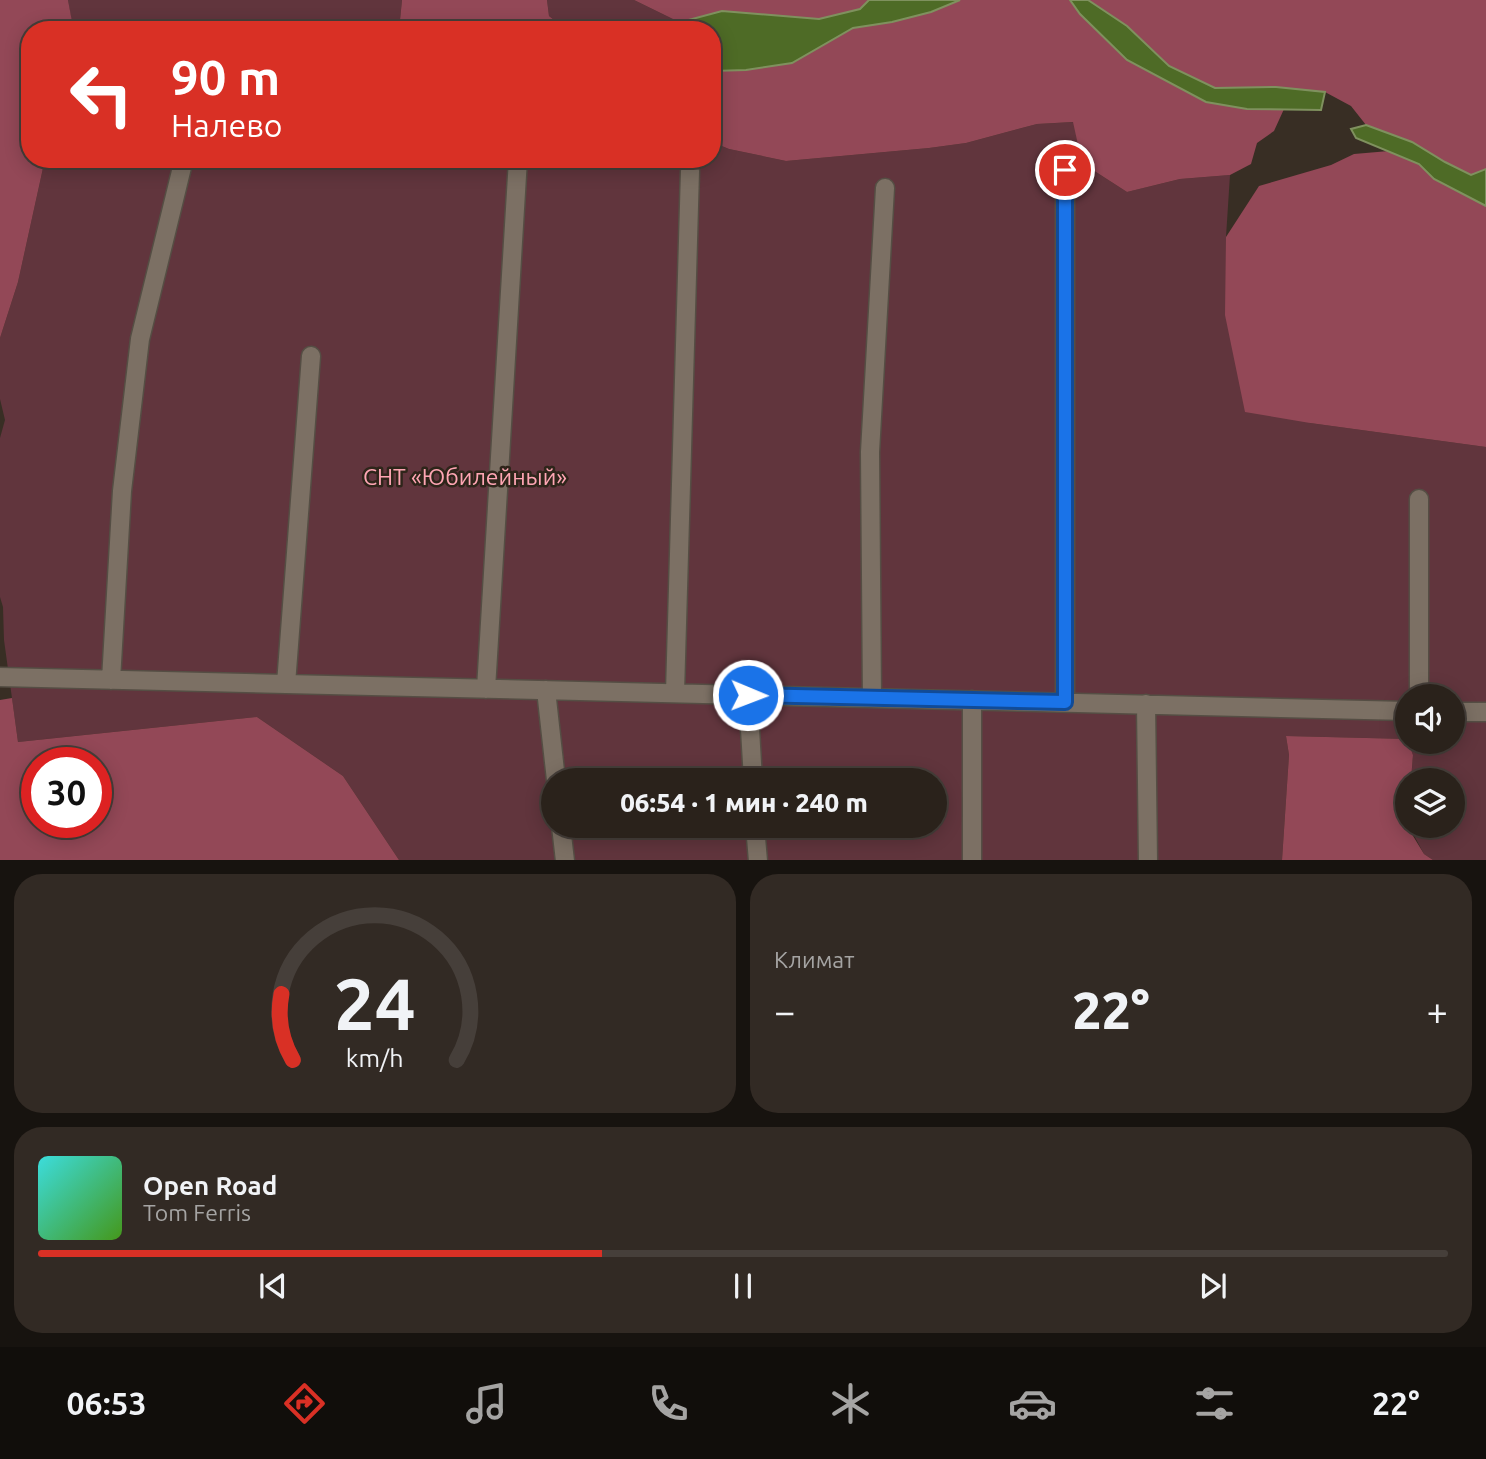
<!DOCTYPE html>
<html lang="ru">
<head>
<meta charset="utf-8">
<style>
  :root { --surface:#2a221b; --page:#322a24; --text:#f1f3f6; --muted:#a5a4a3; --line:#463f3a; --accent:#d93025 }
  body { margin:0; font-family:Ubuntu,sans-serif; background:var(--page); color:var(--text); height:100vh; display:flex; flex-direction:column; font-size:26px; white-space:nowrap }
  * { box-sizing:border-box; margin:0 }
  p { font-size:23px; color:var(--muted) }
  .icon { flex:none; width:38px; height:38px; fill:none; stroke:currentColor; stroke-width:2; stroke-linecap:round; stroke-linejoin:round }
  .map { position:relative; height:860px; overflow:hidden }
  .details { display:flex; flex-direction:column; gap:14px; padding:14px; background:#17130f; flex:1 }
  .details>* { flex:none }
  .banner { position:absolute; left:21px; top:21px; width:700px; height:147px; border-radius:28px; box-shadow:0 4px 18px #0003,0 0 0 2px var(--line); background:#d93025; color:#fff; overflow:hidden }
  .buttons { position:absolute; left:1395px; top:684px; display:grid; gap:14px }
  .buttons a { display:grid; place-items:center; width:70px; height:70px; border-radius:50%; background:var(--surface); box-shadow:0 4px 18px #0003,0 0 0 2px var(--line); font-size:35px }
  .speed { position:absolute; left:21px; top:747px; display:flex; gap:14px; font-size:35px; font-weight:700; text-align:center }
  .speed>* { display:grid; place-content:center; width:91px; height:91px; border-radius:50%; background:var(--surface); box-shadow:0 4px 18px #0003,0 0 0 2px var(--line); line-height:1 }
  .speed .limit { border:10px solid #d22; background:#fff; color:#111 }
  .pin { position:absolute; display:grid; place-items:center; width:60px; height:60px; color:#fff; margin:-30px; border:4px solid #fff; border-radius:50%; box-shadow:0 2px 7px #0007 }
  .me { position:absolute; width:77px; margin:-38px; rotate:91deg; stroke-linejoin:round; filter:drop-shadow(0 0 5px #0008) }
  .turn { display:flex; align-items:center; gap:24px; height:147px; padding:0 35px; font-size:32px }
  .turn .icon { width:91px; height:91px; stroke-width:2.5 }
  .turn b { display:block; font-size:49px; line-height:60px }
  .big { font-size:52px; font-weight:800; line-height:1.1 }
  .details .widget { flex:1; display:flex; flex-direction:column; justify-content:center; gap:10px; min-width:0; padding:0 24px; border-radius:28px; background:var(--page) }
  .details .dial { align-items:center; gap:0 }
  .dial svg { height:182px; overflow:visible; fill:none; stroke:var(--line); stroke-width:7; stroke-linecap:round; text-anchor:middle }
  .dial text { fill:var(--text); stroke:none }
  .song { display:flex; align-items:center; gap:21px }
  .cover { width:84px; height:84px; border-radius:10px; background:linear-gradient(135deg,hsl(180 70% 55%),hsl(100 70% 35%)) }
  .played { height:7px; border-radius:4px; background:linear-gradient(90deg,var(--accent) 40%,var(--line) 40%) }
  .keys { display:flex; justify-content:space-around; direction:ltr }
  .heat { display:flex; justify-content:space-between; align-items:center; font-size:38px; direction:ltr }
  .details .tiles { flex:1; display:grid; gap:14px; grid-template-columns:1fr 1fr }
  .widget:last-child { grid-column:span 2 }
  .trip { position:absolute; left:541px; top:768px; width:406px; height:70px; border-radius:35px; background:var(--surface); box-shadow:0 4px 18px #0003,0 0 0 2px var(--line); font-weight:800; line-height:70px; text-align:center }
  .dock { display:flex; height:112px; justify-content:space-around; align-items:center; background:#110e0b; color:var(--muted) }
  .dock .icon { width:49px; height:49px }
  .dock .current { color:var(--accent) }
  .dock b { font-size:32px; color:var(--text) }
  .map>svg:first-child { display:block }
  .green { fill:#61353d; fill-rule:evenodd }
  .forest { fill:#934857; fill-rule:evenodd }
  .water { fill:#4e6b26; stroke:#7f915e; stroke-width:2 }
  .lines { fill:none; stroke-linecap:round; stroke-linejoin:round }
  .street-casing { stroke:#554e44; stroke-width:21 }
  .street { stroke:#7c7064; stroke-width:18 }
  .route-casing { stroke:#114b97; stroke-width:18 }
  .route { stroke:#1a73e8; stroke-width:12 }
  .labels { text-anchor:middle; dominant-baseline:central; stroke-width:5; stroke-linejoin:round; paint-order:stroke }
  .park-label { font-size:23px; fill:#ffa6b4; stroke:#2e251a }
</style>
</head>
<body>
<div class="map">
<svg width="1486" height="861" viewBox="0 0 1486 861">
  <rect width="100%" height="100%" fill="#382e24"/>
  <path class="green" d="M68,0H402L399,30H73Z
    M547,0H634L679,22L662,27L661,30H567L549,16Z
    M1074,122L1082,163L1127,192L1180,179L1230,175L1226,237L1310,423L1486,447V860H1433L1424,854L1409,826H1452V780H1411L1413,755L1408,742H1452V696H1407V739L1286,736L1289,755L1282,860H399L343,776L257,717L18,742L4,640L3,607L0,597V438L5,420L0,399V338L18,282L45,159H712V142L729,149L786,161L929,148L966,143L1037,124ZM553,780H934V826H553Z"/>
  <path class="forest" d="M0,0H68L73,27V30H30V159H45L18,282L0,338Z
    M402,0H547L549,16L567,30H399Z
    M634,0H869L860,9L819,19L722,11L679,22Z
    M960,0H1070L1080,14L1127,60L1205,101L1247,109H1284L1274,131L1257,143L1251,164L1230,175L1180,179L1127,192L1082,163L1073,122L1037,124L966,143L929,148L786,161L729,149L712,142V71L746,70L823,44L853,28L892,22L931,12Z
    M1088,0H1486V169L1471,175L1445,162L1412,142L1366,125L1351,106L1325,92L1276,87L1215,88L1169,66L1127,26Z
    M1389,151L1419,164L1435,179L1486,206V447L1310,423L1245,412L1225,315L1226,237L1259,186L1331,165L1354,154Z
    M12,698L18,742L257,717L343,776L399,860H0V700ZM37,763H96V822H37Z
    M1286,736L1407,739L1413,755L1411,780H1407V826L1424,854L1433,860H1282L1289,755Z"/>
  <path class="water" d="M869,0H960L931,12L892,22L853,28L792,63L746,70L712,71V30H661L662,27L722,11L819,19L860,9Z
    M1070,0H1088L1127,26L1169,66L1215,88L1276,87L1325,92L1321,110L1247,109L1206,102L1127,60L1080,14Z
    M1366,125L1412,142L1445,162L1471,175L1486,169V206L1434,179L1419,164L1356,138L1351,129Z"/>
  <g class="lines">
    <g class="street-casing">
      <path id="street" d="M1419,499V696
        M0,677L1407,711
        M111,680L122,491L140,339L184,159
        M286,684L311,356
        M486,689L518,159
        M546,690L556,780
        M675,693L690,171
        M748,695L753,780
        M872,698L870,452L885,188
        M972,700V861
        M1065,702V170
        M1146,704L1148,861
        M1452,712H1486
        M561,826L565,861
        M755,826L758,861"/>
    </g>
    <use href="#street" class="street"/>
  </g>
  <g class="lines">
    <g class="route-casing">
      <path id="route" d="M748,695L1065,702V170"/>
    </g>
    <use href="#route" class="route"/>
  </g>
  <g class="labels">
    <g class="park-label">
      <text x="465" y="476">СНТ «Юбилейный»</text>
    </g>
  </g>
</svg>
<div class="buttons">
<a><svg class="icon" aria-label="sound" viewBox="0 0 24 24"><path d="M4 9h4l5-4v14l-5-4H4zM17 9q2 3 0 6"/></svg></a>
<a><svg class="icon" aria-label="layers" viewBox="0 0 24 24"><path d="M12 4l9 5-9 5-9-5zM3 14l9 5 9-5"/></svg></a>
</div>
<div class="speed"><div class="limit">30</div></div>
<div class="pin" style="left:1065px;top:170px;background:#d93025"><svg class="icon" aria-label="arrive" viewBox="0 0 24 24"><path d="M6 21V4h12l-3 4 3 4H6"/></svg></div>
<svg class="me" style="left:748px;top:695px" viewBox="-20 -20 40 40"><circle r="17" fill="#1a73e8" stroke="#fff" stroke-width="3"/><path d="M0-11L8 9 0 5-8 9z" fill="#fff"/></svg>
<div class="trip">06:54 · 1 мин · 240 m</div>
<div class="banner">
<div class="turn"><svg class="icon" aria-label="left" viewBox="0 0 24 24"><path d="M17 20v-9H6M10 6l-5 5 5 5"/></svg><div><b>90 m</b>Налево</div></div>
</div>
</div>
<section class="details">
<div class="tiles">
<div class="widget dial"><svg viewBox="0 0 100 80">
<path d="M14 69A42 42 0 1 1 86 69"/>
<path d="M14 69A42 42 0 0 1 9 40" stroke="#d93025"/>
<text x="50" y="56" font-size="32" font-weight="700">24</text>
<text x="50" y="72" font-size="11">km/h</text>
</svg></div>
<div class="widget"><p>Климат</p>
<div class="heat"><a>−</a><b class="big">22°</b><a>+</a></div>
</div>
<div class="widget">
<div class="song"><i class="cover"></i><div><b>Open Road</b><p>Tom Ferris</p></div></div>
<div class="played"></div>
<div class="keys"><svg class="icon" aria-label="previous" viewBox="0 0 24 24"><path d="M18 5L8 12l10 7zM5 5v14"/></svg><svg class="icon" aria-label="pause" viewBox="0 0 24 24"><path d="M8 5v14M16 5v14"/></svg><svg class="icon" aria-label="next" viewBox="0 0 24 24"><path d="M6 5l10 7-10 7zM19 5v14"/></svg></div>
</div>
</div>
</section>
<nav class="dock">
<b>06:53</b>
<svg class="icon current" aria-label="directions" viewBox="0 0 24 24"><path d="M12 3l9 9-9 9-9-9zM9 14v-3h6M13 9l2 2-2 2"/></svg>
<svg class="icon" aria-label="music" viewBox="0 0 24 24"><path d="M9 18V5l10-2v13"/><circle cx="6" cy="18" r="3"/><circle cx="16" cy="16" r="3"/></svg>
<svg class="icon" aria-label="phone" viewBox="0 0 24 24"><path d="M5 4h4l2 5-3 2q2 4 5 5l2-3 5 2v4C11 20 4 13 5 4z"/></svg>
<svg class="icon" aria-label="climate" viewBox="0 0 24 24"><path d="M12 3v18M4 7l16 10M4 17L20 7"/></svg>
<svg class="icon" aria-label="car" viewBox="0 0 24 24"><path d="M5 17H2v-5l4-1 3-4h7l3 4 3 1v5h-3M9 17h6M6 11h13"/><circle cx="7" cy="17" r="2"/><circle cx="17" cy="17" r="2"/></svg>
<svg class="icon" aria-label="filters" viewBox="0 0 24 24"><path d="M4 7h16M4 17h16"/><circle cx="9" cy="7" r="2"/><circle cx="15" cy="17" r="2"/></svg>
<b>22°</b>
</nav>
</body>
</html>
